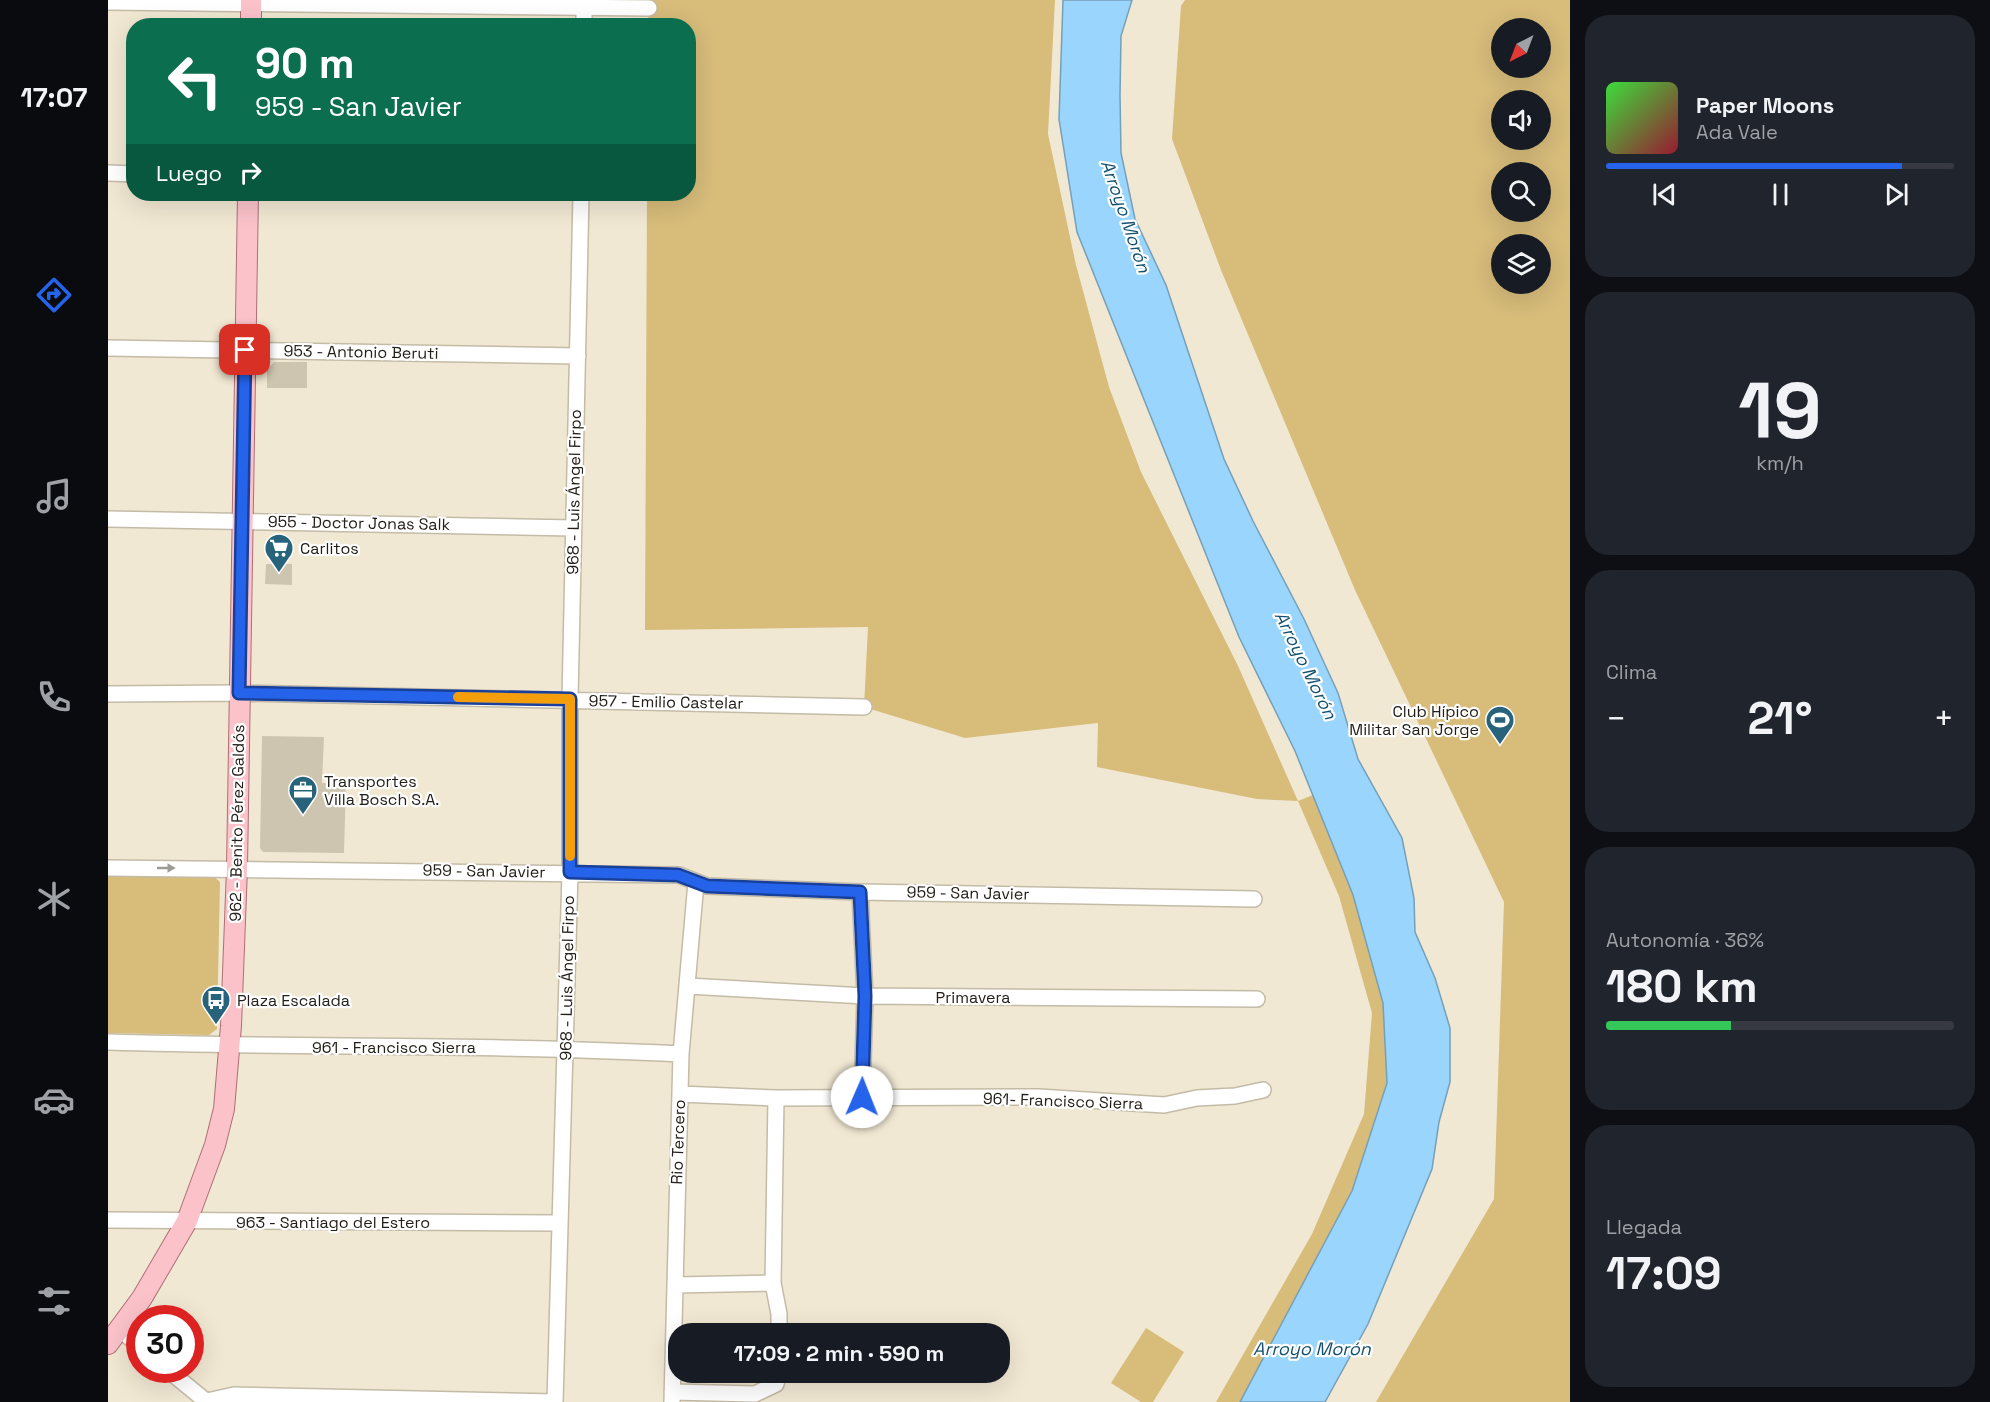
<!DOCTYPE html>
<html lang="es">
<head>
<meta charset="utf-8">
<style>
  :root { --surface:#171b24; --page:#20242c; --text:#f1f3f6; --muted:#9ea1a6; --line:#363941; --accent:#2563eb }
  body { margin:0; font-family:"Space Grotesk",sans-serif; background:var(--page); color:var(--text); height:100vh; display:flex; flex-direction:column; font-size:22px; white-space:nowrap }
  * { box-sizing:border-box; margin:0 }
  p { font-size:20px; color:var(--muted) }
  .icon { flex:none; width:33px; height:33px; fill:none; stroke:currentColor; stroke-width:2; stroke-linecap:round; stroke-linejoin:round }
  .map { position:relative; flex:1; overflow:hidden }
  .side { display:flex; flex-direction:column; gap:15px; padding:15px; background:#0d0f14; width:420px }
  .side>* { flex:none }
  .hud { position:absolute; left:18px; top:18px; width:570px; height:183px; border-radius:24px; box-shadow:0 6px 24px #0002; background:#0b6e4f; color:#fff; overflow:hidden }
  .needle { width:39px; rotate:222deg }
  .fabs { position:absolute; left:1383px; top:18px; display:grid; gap:12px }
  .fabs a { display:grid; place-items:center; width:60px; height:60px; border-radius:50%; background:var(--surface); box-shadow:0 6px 24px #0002; font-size:30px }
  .speed { position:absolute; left:18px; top:1305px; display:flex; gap:12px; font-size:30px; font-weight:700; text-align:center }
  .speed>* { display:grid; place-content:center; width:78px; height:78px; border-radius:50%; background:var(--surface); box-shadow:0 6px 24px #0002; line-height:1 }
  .speed .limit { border:9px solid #d22; background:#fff; color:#111 }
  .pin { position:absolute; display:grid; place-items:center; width:51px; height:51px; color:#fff; margin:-26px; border-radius:12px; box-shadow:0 3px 9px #0006 }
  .me { position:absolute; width:66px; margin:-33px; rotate:1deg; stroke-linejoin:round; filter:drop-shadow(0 0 4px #0008) }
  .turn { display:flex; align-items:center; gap:21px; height:126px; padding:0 30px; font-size:27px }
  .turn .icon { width:78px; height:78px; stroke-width:2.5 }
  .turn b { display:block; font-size:42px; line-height:51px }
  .then { display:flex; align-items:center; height:57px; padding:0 30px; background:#0003; gap:12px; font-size:22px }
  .big { font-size:45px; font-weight:700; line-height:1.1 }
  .side .card { flex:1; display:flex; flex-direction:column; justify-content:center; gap:9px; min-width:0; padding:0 21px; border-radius:24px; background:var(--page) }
  .side .dial { align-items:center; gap:0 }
  .dial b { font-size:78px; line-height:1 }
  .song { display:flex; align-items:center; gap:18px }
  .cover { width:72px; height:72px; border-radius:9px; background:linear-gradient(135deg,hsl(120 70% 55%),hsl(350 70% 35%)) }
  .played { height:6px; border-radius:3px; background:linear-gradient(90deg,var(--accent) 85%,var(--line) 85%) }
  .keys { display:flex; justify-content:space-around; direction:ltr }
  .heat { display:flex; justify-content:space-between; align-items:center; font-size:33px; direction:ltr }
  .charge { height:9px; border-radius:4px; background:linear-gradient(90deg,#34c759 36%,var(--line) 0) }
  .trip { position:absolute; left:560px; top:1323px; width:342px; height:60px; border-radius:24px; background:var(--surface); box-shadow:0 6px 24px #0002; font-weight:700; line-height:60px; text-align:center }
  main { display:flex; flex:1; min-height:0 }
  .tab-bar { display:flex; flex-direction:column; width:108px; justify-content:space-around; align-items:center; background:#090b0e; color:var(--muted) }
  .tab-bar .icon { width:42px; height:42px }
  .tab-bar .active { color:var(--accent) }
  .tab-bar b { font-size:27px; color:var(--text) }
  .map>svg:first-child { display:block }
  .green { fill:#d7bc7a; fill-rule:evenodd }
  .water { fill:#99d5fc; stroke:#769fb8; stroke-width:1.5 }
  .building { fill:#cec5b1 }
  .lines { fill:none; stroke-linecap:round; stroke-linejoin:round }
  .minor-casing { stroke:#c4bba7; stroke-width:18 }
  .major-casing { stroke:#ae6f75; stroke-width:22 }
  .minor { stroke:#fff; stroke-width:15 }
  .major { stroke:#fbc2ca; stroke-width:20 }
  .oneway { fill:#9c9b98 }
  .route-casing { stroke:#184099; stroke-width:15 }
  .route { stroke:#2563eb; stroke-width:10 }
  .slow { stroke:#f59e0b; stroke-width:10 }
  .labels { text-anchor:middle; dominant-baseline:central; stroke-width:4.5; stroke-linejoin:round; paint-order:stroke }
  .street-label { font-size:16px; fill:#242019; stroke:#fff }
  .poi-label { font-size:16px; fill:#242019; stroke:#fff; text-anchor:start }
  .water-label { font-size:18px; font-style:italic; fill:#145170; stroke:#fff }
</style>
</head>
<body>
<main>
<nav class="tab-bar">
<b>17:07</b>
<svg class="icon active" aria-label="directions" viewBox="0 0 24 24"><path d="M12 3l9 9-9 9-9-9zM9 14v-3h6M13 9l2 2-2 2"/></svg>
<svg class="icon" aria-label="music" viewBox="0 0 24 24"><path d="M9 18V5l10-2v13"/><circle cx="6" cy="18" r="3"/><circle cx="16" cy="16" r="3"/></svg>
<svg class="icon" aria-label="phone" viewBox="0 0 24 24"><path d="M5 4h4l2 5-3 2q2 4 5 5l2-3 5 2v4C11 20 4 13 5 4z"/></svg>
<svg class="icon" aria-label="climate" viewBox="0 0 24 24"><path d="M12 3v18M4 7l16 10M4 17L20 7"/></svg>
<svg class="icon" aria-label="car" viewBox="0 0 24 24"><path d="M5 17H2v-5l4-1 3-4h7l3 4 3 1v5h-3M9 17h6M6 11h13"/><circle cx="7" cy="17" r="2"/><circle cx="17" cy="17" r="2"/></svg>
<svg class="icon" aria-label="filters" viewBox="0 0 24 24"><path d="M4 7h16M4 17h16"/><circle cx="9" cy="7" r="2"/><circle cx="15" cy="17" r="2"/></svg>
</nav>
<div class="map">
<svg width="1462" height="1402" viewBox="0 0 1462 1402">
  <rect width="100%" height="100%" fill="#f1e8d3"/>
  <path class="green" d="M541,0H947L940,134L968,265L1001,387L1033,472L1130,666L1190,801L1205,795L1245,896L1275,1003L1279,1083L1244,1191L1132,1402H1108L1204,1234L1256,1114L1264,1013L1231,896L1190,801L1149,799L989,767L990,723L857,738L756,707L760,627L537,630L539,194H580V26L540,25Z
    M1077,0H1462V1402H1268L1386,1199L1396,902L1247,590L1113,270L1064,139L1073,6ZM1432,28V68H1394V28ZM1432,100V140H1394V100ZM1432,172V212H1394V172ZM1432,244V284H1394V244Z
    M102,873L112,882L109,1029L101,1035L0,1033V874Z
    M1038,1328L1076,1352L1045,1402H1033L1003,1383Z"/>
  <path class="water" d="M955,0H1024L1013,36L1012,95L1013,153L1027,219L1058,285L1116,459L1145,521L1196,619L1230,693L1250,759L1294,838L1306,898L1307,932L1327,978L1342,1028V1082L1331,1122L1324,1169L1260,1324L1217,1402H1132L1244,1191L1279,1083L1275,1003L1245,895L1187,751L1131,637L969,232L951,119Z"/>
  <path class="building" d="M166,362H199V388H159V370Z
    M158,564H184V585L157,584Z
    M154,736L216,737L214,783H238L236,853L155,852L152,848Z"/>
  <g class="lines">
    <g class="minor-casing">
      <path id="minor" d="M0,2L541,8
        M476,26V0
        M0,173L26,174
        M0,348L470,356
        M0,519L465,528
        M0,694L131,693L756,707
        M0,868L571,875L599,886L752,892L1146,899
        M752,892L757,996L754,1097
        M580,986L757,996L1149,999
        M0,1042C191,1048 382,1044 573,1054
        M572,1094L668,1098L931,1097L1056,1105L1089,1098L1127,1096L1155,1090
        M668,1098L665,1283L671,1314V1334
        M0,1220L450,1223
        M567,1285L665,1283
        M12,1330L32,1346
        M60,1370L99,1402
        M564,1392L647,1394L668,1384L671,1372
        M99,1401L126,1395L447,1402
        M447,1402L462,872V699L473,194
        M564,1402L573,1054L588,882"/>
    </g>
    <g class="major-casing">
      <path id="major" d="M143,26V0
        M0,1344L34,1298L79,1221L107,1145L116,1109L123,1026L129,868L140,194"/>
    </g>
    <use href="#minor" class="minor"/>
    <use href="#major" class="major"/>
  </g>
  <defs><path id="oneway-solid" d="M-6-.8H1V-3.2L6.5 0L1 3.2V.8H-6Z" transform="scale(1.5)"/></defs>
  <use class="oneway" href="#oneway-solid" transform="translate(58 868)"/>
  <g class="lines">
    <g class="route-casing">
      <path id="route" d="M137,350L131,693L462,699V872L570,875L599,886L752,892L757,996L754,1097"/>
    </g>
    <use href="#route" class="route"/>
    <path class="slow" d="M350,697L462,699V856"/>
  </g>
  <defs>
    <g id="supermarket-pin" transform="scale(1.5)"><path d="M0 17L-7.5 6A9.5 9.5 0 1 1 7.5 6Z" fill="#27637b" stroke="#fff"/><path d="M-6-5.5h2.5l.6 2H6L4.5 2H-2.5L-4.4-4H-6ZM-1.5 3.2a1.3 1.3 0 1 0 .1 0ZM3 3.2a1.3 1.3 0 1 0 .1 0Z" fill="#fff"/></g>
    <g id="stadium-pin" transform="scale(1.5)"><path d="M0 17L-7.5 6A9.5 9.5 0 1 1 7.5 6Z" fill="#27637b" stroke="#fff"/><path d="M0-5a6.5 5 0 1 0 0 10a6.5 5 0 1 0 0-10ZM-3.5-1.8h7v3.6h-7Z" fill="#fff"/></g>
    <g id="office-pin" transform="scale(1.5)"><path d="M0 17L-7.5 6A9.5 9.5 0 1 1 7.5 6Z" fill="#27637b" stroke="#fff"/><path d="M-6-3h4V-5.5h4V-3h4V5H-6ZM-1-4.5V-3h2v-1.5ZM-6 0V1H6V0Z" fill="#fff"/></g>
    <g id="bus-pin" transform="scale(1.5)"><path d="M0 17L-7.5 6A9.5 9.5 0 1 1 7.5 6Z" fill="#27637b" stroke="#fff"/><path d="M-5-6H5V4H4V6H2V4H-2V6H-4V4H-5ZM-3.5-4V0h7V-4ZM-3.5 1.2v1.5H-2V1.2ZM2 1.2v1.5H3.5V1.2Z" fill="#fff"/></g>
  </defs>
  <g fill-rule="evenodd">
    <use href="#supermarket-pin" x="171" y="548"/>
    <use href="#stadium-pin" x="1392" y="720"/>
    <use href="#office-pin" x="195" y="790"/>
    <use href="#bus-pin" x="108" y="1000"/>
  </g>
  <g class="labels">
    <g class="street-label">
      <text transform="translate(253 352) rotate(1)">953 - Antonio Beruti</text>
      <text transform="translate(466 492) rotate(-89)">968 - Luis Ángel Firpo</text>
      <text transform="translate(251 523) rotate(1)">955 - Doctor Jonas Salk</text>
      <text transform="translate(558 702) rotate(1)">957 - Emilio Castelar</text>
      <text transform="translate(129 823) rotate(-89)">962 - Benito Pérez Galdós</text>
      <text transform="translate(376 871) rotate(1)">959 - San Javier</text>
      <text transform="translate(860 893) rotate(1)">959 - San Javier</text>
      <text transform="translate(459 978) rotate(-89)">968 - Luis Ángel Firpo</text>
      <text x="865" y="997">Primavera</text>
      <text x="286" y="1047">961 - Francisco Sierra</text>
      <text transform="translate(955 1101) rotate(2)">961- Francisco Sierra</text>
      <text transform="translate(570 1142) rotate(-88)">Rio Tercero</text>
      <text x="225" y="1222">963 - Santiago del Estero</text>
    </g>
    <g class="poi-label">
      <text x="192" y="548">Carlitos</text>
      <text x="1371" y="711" text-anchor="end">Club Hípico<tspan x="1371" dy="18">Militar San Jorge</tspan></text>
      <text x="216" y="781">Transportes<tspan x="216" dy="18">Villa Bosch S.A.</tspan></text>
      <text x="129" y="1000">Plaza Escalada</text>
    </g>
    <g class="water-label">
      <text transform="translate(1018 216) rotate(71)">Arroyo Morón</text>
      <text transform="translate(1198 665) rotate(64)">Arroyo Morón</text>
      <text x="1204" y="1348">Arroyo Morón</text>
    </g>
  </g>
</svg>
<div class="fabs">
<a><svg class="needle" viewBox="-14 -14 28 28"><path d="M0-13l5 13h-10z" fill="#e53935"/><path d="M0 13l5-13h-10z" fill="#9ea1a6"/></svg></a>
<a><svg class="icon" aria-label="sound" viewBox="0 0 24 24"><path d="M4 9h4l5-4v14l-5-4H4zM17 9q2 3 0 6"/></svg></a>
<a><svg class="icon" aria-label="search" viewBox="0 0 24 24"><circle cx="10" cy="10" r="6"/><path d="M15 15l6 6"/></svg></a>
<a><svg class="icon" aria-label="layers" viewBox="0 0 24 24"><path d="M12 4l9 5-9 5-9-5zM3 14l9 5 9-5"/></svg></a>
</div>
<div class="speed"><div class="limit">30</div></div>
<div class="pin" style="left:137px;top:350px;background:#d93025"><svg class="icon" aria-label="arrive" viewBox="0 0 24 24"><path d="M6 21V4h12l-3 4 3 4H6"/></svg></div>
<svg class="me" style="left:754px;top:1097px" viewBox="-20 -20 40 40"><circle r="19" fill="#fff"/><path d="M0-13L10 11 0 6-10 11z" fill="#2563eb"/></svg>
<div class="trip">17:09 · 2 min · 590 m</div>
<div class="hud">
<div class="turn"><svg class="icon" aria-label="left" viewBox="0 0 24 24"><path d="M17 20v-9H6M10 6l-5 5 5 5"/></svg><div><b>90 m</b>959 - San Javier</div></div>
<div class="then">Luego<svg class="icon" aria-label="right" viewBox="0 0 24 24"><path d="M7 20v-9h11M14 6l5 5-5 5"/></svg></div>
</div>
</div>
<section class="side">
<div class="card">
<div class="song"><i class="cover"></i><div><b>Paper Moons</b><p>Ada Vale</p></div></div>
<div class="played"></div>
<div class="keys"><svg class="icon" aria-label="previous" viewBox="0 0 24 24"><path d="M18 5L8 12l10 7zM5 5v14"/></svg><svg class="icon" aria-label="pause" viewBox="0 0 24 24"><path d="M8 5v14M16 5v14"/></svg><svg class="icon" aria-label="next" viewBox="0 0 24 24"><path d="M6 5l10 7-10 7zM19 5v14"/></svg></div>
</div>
<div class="card dial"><b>19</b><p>km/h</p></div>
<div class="card"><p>Clima</p>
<div class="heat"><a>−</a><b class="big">21°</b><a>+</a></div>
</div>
<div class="card"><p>Autonomía · 36%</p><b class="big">180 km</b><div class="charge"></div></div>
<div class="card"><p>Llegada</p><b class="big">17:09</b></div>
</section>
</main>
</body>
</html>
